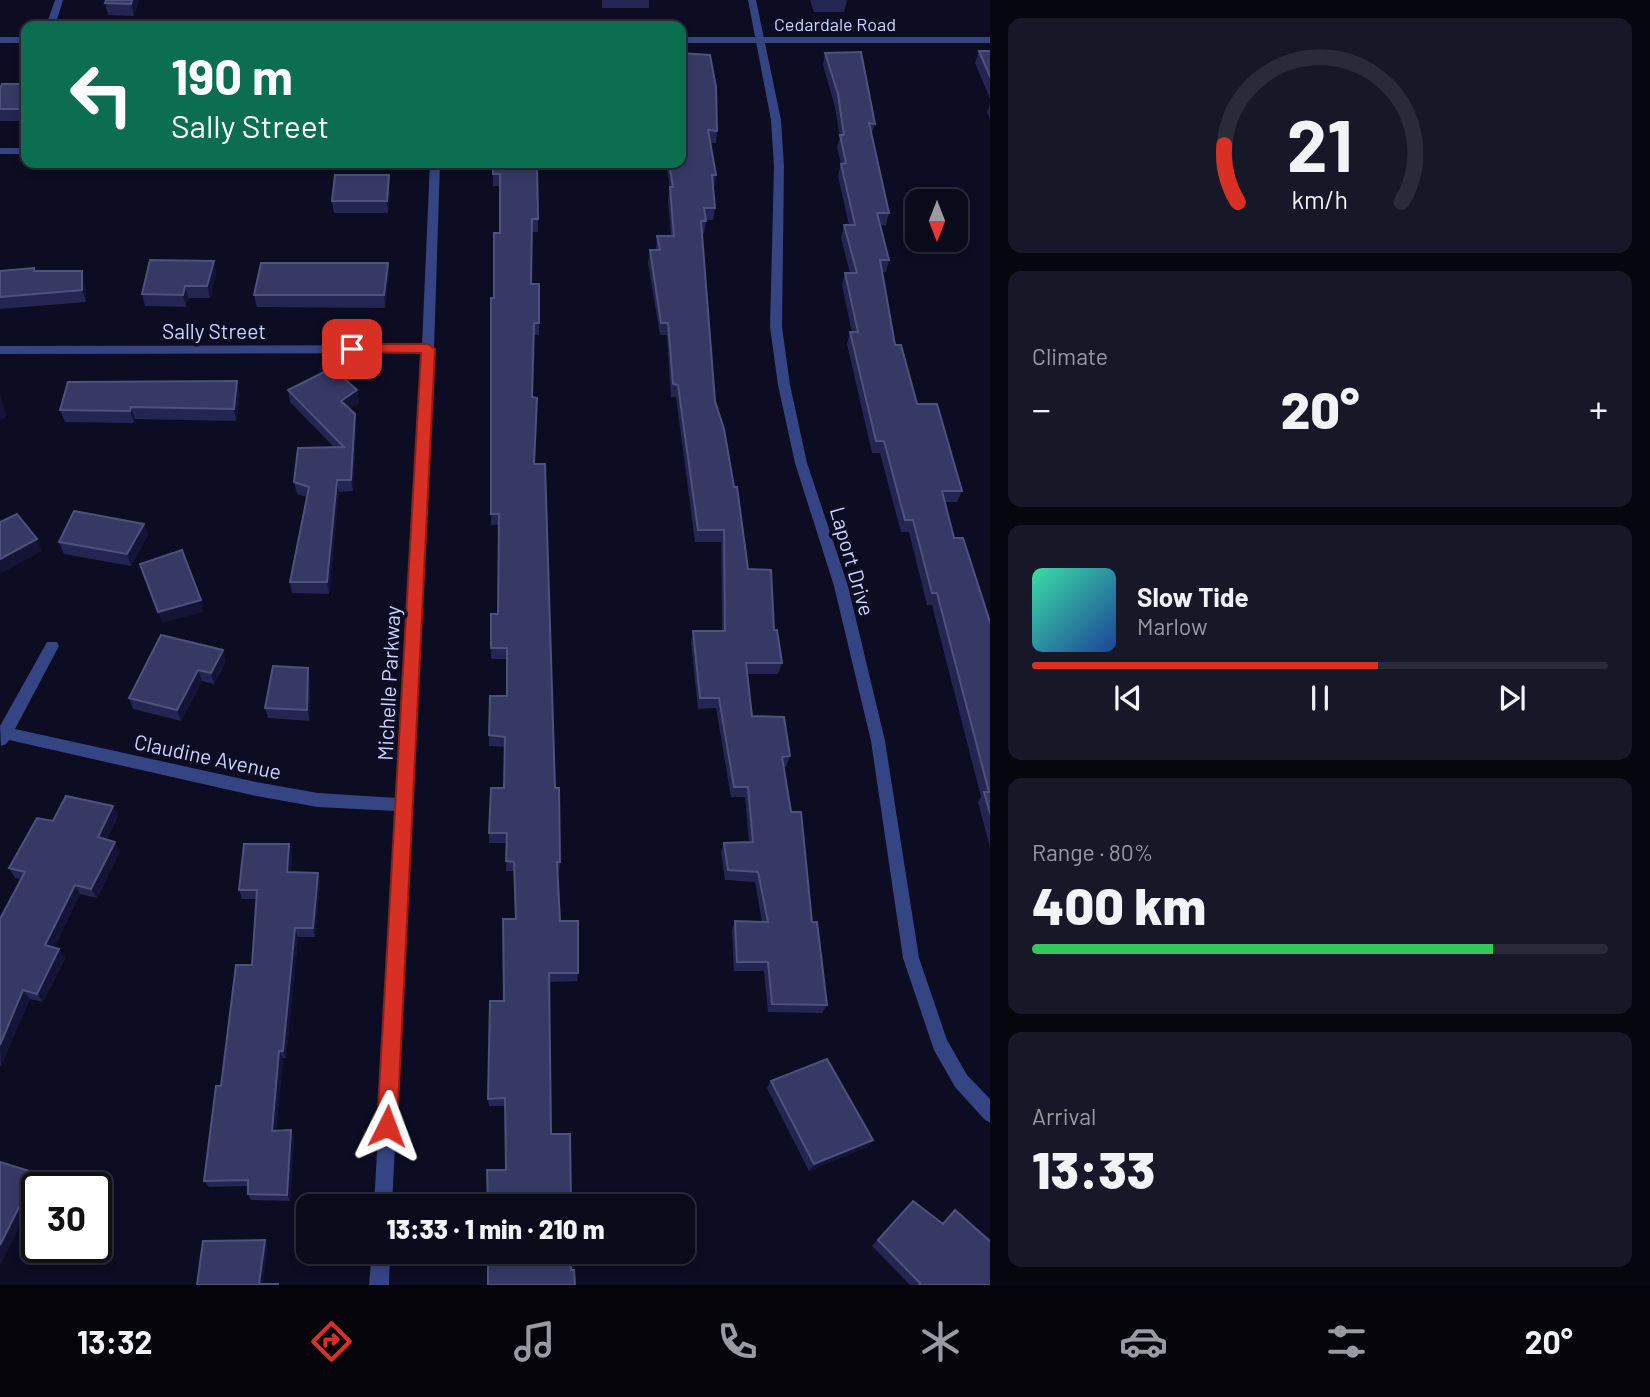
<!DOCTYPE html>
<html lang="en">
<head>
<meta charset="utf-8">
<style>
  :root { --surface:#090a1a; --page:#171827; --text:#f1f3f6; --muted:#999aa2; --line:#292b39; --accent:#d93025 }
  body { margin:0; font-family:Barlow,sans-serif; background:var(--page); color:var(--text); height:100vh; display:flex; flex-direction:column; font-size:26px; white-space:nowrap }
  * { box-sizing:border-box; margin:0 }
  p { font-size:23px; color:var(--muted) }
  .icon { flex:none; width:38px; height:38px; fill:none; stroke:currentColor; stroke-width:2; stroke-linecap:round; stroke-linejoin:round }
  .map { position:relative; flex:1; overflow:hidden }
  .panel { display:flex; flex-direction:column; gap:18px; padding:18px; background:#05060e; width:660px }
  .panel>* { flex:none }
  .banner { position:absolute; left:21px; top:21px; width:665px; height:147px; border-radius:14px; box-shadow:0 4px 10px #0003,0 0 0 2px var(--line); background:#0b6e4f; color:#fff; overflow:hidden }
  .needle { width:46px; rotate:180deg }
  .tools { position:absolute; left:905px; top:189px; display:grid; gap:14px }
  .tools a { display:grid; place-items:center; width:63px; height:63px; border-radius:14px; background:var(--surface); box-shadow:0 4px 10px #0003,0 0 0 2px var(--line); font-size:35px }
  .speed { position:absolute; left:21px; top:1172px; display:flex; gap:14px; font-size:35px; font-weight:700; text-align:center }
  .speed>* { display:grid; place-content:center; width:91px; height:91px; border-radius:50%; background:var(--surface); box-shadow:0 4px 10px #0003,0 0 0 2px var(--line); line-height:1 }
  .speed .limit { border:4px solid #111; border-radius:10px; background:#fff; color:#111 }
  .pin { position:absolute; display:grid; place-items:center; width:60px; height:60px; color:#fff; margin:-30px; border-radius:14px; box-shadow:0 4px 10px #0006 }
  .me { position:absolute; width:77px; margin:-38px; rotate:3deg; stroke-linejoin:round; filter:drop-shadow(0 0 5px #0008) }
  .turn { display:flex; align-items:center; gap:24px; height:147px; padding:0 35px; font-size:32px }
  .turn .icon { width:91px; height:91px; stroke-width:2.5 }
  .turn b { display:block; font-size:49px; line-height:60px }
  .big { font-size:52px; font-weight:800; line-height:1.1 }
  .panel .card { flex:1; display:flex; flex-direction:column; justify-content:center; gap:10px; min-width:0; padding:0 24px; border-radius:14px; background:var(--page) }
  .panel .dial { align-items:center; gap:0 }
  .dial svg { height:182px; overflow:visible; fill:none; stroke:var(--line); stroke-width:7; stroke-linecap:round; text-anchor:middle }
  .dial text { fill:var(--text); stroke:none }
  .song { display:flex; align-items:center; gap:21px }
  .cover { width:84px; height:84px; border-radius:10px; background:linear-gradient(135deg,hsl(160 70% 55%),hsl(220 70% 35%)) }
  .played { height:7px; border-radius:4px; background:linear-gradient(90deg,var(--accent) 60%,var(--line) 60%) }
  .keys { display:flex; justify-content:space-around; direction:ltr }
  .heat { display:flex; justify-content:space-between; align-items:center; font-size:38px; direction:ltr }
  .charge { height:10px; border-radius:5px; background:linear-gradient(90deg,#34c759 80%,var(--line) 0) }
  .trip { position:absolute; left:296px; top:1194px; width:399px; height:70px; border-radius:14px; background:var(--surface); box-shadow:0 4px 10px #0003,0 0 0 2px var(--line); font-weight:800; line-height:70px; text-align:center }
  .tabs { display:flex; height:112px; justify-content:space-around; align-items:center; background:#04040a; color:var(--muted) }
  .tabs .icon { width:49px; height:49px }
  .tabs .active { color:var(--accent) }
  .tabs b { font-size:32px; color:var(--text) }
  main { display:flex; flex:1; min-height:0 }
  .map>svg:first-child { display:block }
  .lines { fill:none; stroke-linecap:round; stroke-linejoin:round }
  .minor { fill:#354483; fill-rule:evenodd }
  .tertiary { fill:#354483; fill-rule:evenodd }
  .wall { fill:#242651 }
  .shaded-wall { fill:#131436 }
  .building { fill:#363964; stroke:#4e517c; stroke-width:2 }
  .route { fill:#d93025; stroke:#8d1f18; stroke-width:2 }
  .labels { text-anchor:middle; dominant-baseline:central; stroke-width:7; stroke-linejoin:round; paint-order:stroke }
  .far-street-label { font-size:18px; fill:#cdd3ff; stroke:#0c0d22 }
  .street-label { font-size:21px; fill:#cdd3ff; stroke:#0c0d22 }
</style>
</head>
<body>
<main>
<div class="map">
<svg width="991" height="1285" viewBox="0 0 991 1285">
  <rect width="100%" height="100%" fill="#0c0d22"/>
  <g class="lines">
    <path class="minor" d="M55,0H63L55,26H46Z
      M748,0H756L781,120L784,167L782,327L790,385L807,463L848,586L885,741L919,958L947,1040L967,1075L991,1100V1123L985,1120L955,1087L934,1050L903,958L871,741L834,586L795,463L778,385L770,327L774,167L771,120Z
      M0,148H26V154H0Z
      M430,163H440L434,349L392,1206H374L396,811L318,807L256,796L9,740L6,744L1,746L0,726L47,642H57L59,646L15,729L256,782L318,793L397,798L422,353L0,354V346L422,345Z
      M372,1251H390L389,1285H369Z"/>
    <path class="tertiary" d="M0,37H26V43H0Z
      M681,37H991V43H681Z"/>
  </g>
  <path class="wall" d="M106,0H139L134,16L108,15L105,3Z
    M602,0H649V8H602Z
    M810,0H847L844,12H814Z
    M979,51H991V101L975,63Z
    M681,53L717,131L716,143H710L716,175L714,188H713L715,208L713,220H706L704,234H702L715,401L748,569L774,630L782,663L778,674H747L752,716L790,756L786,767H784L827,1005L822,1013L768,1012L764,971H734L732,930L735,921L762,922L755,882L725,880L721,852L724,843L749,842L745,797H731L716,708L698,709L691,642L693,631H722L721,542H695L676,397H671L667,335H660L648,263L650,250H656L657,236H671L668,200L670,187L666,163H681Z
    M825,53L875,124L871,136L889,213L886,225H880L889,260L886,272H882L895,345L917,404L962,491L957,502H945L954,538L991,625V851L978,802L981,797L932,605H927L909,532H901L880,453H872L847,344L850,332H852L842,286L845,273H850L841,238L844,225H849L838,176L841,164L837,147L840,138L835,107L823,65Z
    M26,84V121H0V89Z
    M991,101V121L987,112Z
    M493,163L538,219V232H531V284L539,323V335H533L532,397L534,464L560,862L559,872L557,871L560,921L578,973L577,981L549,982L506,1170L505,1106H489L488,1099L504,1001L515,919L514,871H506L507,843H489V833L504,788L505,747L489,746V735L507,696V659H491V614H498L499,525H491V298H494L500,233V186H493Z
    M389,175L390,187L388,213H334L332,201Z
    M214,261L216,273L210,298H188L186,307L145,306L142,294Z
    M388,263L389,276L385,308L257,307L254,295Z
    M34,268L35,271L85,284L86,302L0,309V271Z
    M288,390H357L359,403L350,408L356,426L353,491L339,492L329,594L292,593L290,582L307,497L297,494L294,482L334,447L290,402Z
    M240,394L236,421L135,419L134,423L65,422L60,410Z
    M144,524L148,535L131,566L64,554L59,542Z
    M161,635L226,661L214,684L202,681L181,721L133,709L129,698Z
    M308,668L310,679V721L268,718L265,708Z
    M118,816L107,839L120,851L97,898L80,894L54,948L65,958L43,1002L30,999L0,1067V919L21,879L15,878L9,868Z
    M292,854L291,872L320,882L315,937H298L286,1058H283L276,1131L294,1137L290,1201L251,1200L248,1194V1186L209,1187L204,1181L221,1086L252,965L256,899H242L239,890Z
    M771,1081L873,1140L867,1147L809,1171L767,1088Z
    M913,1201L942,1223L955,1210L991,1285H910L872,1246Z"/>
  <path class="shaded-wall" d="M132,0H139L134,16L131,4Z
    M389,175L390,187L388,213L387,201Z
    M214,261L216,273L210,298L207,286Z
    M388,263L389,276L385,308L384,295Z
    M82,271L85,284L86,302L82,290Z
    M185,286L188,298L186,307L183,295Z
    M237,381L240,394L236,421L234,409Z
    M357,390L359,403L343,413L341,401Z
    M0,395L7,418L0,419Z
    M131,407L135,419L134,423L130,411Z
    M355,414L356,426L353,491L351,480Z
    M337,480L339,492L329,594L327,582Z
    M144,524L148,535L131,566L127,554Z
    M37,539L42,551L0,574V559Z
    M201,600L204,612L162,623L158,612Z
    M223,650L226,661L214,684L211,673Z
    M308,668L310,679V721L307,710Z
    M198,670L202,681L181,721L177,710Z
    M113,806L118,816L103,847L98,837Z
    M115,842L120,851L97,898L91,889Z
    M289,844L292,854L290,881L287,872Z
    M318,873L320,882L315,937L313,928Z
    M75,885L80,894L51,954L45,945Z
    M295,928L298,937L286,1058L283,1051Z
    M59,949L65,958L43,1002L37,994Z
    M23,990L30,999L1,1067L0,1045Z
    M279,1051L283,1058L275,1138L272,1131Z
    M291,1130L294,1137L290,1201L287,1195Z
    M873,1140L867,1147L809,1171L814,1164Z
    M36,1173L43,1179L38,1188H37V1192L0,1266V1245Z
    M265,1240L268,1246L263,1285L259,1284Z"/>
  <path class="building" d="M106,0H132L131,4L105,3Z
    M979,51H991V79Z
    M861,52L875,124L869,123L889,213H877L889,260H880L895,345H901L917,404H937L962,491H942L954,538H963L991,625V816L984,792H989L937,593H932L913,520H905L884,441H876L850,332H858L845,273H857L844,225H855L841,164L846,163L840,135H844L838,94L825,53Z
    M681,53L710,55L716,87L717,131L708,130L716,175H712L715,208H704L706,221H701L715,401L724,429L734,487H737L748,569L771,570L774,630H777L782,663H746L752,716L784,717L790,756L782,757L791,812H801L812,922H817L827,1005L772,1004L768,962H737L735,921L768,922L758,872L728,870L724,843L753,842L748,787H734L719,698H700L693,631H725L724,530H698L678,385L673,384L668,323H661L650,250H660L657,236H674L670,187H673L669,163H681Z
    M2,84H26V109H0V89Z
    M493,163H537L538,219H532L531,284H539V323H534L532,397L537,398L534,464H545L555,788H559L560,862H557L560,921H578V973H549L551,1134H570L571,1206H488L487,1170H506L505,1098L488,1099L490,1001H504L503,919H516L514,862L506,861L507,833H489L491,788H504L505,737L489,735L490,696H507V648H491V614H498L499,514H491V298H494V233H500V174H493Z
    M335,175H389L387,201H332Z
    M150,260L214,261L207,286H185L183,295L142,294Z
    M261,263H388L384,295H254Z
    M34,268V271H82V290L0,297V271Z
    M332,368L357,390L341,401L355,414L351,480H337L327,582H290L309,487L294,482L298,448L344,447L288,390Z
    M237,381L234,409L131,407L130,411L60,410L68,382Z
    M74,511L144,524L127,554L59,542Z
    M17,514L37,539L0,559V522Z
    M182,550L201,600L158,612L140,564Z
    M161,635L223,650L211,673L198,670L177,710L129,698Z
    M273,666L308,668L307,710L265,708Z
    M66,796L113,806L98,837L115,842L91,889L75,885L45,945L59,949L37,994L23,990L0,1045V919L25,872L9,868L37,818L53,821Z
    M244,844H289L287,872L318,873L313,928H295L283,1051H279L272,1131L291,1130L287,1195L248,1194V1180L204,1181L216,1086H221L236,965H252L257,890H239Z
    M827,1059L873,1140L814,1164L771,1081Z
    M0,1162L36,1173L0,1245Z
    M913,1201L943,1224L955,1210L991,1242V1285H919L920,1283L878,1240Z
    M265,1240L259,1284H278V1285H197L203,1241Z
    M488,1251H571V1270H574L575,1285H488Z"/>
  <path class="route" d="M352,344H428L435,349L397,1126L394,1133L387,1136L380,1133L377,1126L421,353L348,352V346Z"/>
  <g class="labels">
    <g class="far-street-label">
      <text x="835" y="24">Cedardale Road</text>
    </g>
    <g class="street-label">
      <text x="214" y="330">Sally Street</text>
      <text transform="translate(853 561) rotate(74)">Laport Drive</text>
      <text transform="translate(388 683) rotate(-87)">Michelle Parkway</text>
      <text transform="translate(208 756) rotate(12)">Claudine Avenue</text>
    </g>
  </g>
</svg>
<div class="tools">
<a><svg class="needle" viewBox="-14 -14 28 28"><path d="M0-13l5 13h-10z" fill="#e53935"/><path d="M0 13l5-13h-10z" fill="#999aa2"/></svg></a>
</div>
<div class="speed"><div class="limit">30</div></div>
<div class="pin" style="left:352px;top:349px;background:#d93025"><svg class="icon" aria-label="arrive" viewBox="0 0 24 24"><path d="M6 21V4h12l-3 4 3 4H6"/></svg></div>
<svg class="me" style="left:387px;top:1126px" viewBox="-20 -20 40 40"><path d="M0-17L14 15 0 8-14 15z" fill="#d93025" stroke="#fff" stroke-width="4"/></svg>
<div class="trip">13:33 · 1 min · 210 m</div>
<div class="banner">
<div class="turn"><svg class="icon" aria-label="left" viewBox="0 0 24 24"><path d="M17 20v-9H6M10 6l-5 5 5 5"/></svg><div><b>190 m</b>Sally Street</div></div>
</div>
</div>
<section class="panel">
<div class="card dial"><svg viewBox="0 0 100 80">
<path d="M14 69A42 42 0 1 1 86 69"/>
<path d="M14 69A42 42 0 0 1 8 44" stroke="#d93025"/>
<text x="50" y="56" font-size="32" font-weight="700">21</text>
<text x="50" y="72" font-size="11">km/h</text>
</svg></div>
<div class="card"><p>Climate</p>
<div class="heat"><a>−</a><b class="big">20°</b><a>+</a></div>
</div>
<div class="card">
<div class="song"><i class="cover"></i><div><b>Slow Tide</b><p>Marlow</p></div></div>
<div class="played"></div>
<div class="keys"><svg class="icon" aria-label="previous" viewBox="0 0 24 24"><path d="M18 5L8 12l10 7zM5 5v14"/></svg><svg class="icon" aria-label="pause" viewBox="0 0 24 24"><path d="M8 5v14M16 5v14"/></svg><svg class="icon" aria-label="next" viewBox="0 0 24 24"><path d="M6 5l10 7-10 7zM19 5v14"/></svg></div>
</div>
<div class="card"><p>Range · 80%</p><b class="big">400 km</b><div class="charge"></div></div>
<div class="card"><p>Arrival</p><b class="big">13:33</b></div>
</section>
</main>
<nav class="tabs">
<b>13:32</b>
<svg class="icon active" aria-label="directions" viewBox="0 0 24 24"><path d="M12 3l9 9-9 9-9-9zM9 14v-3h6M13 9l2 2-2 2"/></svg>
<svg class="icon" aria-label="music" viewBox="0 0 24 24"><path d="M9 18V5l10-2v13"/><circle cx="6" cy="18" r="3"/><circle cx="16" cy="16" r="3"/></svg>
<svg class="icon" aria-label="phone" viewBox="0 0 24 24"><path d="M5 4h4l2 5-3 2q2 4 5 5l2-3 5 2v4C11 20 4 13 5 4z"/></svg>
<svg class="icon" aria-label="climate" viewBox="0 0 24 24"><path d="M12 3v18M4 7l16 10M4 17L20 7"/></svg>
<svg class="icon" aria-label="car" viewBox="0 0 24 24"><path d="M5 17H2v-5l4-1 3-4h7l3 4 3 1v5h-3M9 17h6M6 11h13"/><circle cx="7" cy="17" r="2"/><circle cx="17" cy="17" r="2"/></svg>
<svg class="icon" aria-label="filters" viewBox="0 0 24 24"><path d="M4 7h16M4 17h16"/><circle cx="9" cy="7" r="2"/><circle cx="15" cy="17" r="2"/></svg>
<b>20°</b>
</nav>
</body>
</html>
